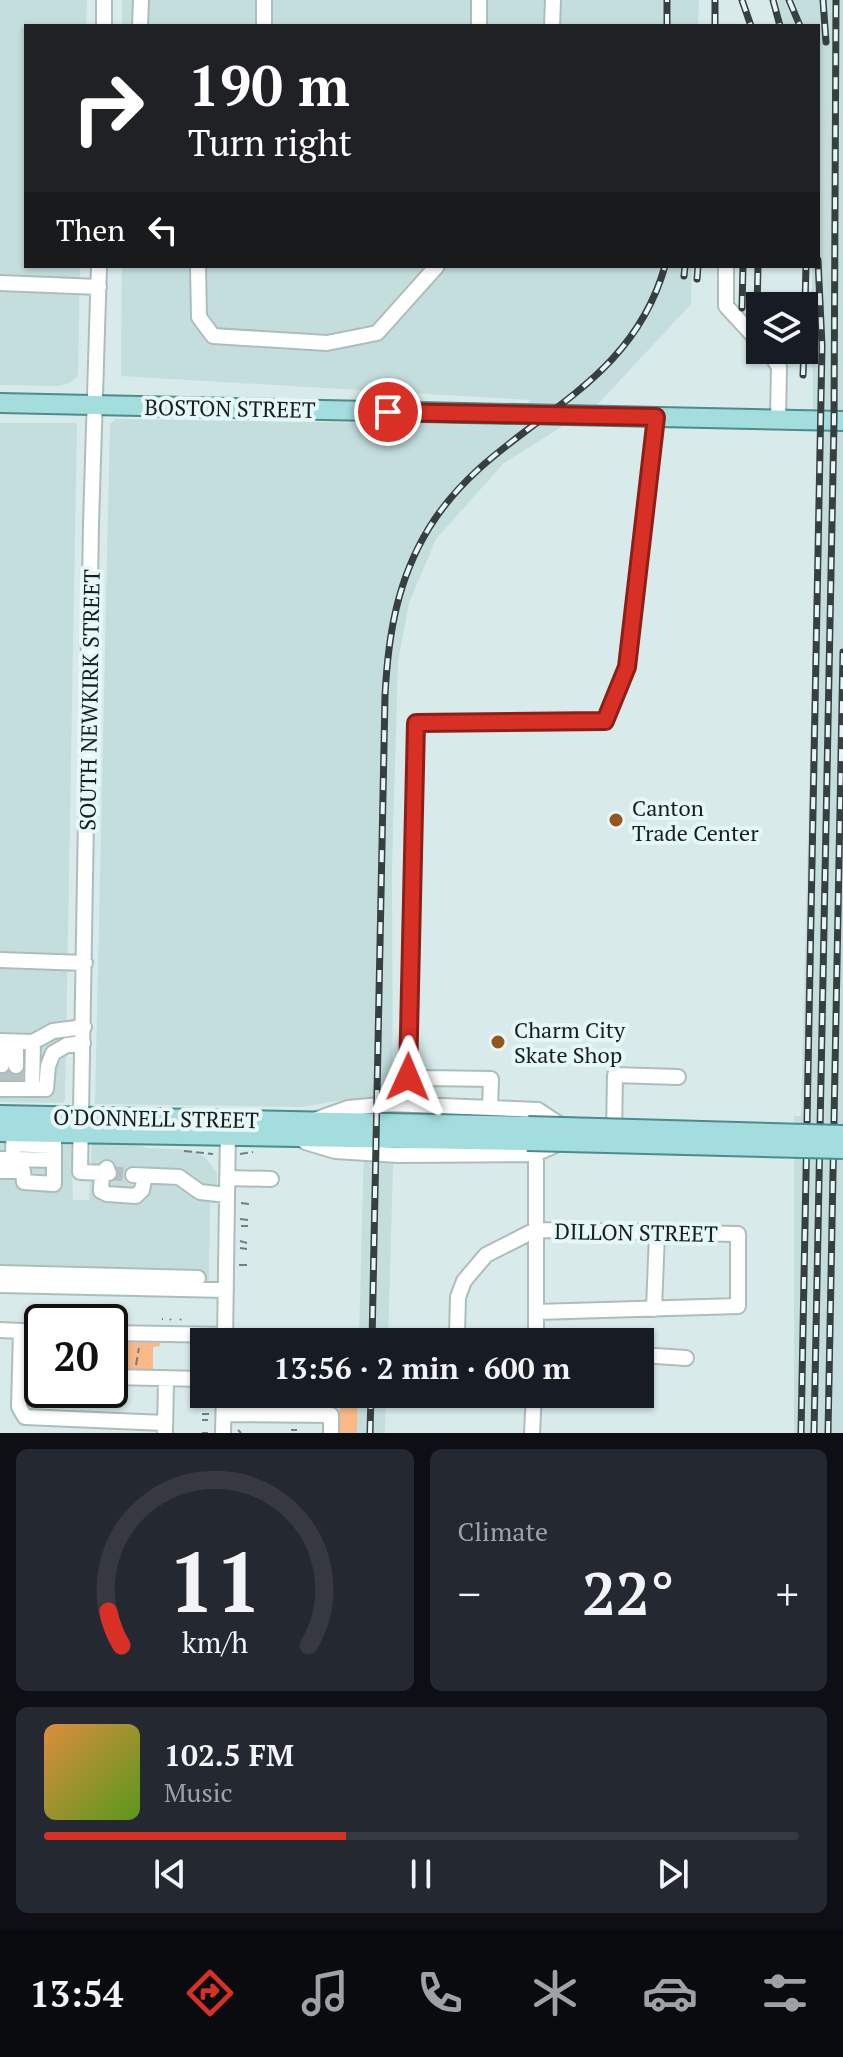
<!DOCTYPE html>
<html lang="en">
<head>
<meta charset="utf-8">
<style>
  :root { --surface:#171b24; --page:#242831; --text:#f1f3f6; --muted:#9ea1a6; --line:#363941; --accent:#d93025 }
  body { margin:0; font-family:"PT Serif",serif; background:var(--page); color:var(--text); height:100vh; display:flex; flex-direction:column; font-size:30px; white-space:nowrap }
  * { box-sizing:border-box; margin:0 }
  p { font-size:26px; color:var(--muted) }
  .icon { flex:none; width:44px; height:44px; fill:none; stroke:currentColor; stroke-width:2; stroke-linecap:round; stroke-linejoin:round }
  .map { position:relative; height:1433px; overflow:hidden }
  .sheet { display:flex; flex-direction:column; gap:16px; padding:16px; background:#0d0f14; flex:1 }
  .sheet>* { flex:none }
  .hud { position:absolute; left:24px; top:24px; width:796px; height:244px; border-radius:0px; box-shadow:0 2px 6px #0004; background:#202124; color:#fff; overflow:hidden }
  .tools { position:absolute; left:746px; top:292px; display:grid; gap:16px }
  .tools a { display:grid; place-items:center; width:72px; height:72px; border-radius:0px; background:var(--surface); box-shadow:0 2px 6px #0004; font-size:40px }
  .speed { position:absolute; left:24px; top:1304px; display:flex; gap:16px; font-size:40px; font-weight:700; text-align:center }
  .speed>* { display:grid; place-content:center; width:104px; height:104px; border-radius:50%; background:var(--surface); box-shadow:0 2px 6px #0004; line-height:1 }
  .speed .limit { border:4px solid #111; border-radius:12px; background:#fff; color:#111 }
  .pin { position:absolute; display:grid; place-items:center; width:68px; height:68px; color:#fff; margin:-34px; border:4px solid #fff; border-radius:50%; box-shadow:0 2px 8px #0007 }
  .me { position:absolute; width:88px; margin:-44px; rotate:1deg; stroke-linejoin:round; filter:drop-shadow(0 0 6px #0008) }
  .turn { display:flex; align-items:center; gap:28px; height:168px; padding:0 32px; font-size:36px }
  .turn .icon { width:104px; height:104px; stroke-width:2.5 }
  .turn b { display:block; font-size:56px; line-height:68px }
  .then { display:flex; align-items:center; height:76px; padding:0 32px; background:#0003; gap:16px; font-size:30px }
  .big { font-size:60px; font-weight:600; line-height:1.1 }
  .sheet .tile { flex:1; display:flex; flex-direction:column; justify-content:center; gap:12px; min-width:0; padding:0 28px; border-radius:12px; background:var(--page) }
  .sheet .dial { align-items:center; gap:0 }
  .dial svg { height:208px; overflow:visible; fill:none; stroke:var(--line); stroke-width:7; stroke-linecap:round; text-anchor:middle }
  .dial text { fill:var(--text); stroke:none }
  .song { display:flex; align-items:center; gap:24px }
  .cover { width:96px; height:96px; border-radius:12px; background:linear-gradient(135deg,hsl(30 70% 55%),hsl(90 70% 35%)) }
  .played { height:8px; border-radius:4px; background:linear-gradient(90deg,var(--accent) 40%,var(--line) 40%) }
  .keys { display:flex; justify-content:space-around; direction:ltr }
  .heat { display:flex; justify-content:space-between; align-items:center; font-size:44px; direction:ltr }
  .sheet .tiles { flex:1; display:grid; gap:16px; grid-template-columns:1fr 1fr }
  .tile:last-child { grid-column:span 2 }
  .trip { position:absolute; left:190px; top:1328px; width:464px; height:80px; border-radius:0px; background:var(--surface); box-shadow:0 2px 6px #0004; font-weight:600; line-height:80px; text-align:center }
  .dock { display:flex; height:128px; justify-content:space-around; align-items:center; background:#090b0e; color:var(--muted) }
  .dock .icon { width:56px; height:56px }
  .dock .current { color:var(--accent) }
  .dock b { font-size:36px; color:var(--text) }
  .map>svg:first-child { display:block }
  .built { fill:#c4dede }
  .green { fill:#f9b888 }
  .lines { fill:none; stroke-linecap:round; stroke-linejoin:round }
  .minor-tunnel { stroke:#b2c1c1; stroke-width:14; stroke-dasharray:14 7; stroke-linecap:butt }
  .minor-casing { stroke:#acbdbd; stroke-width:18 }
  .major-casing { stroke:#4b8c8c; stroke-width:22 }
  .path { stroke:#737f7f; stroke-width:2; stroke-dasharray:8 4; stroke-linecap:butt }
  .minor { stroke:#fff; stroke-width:14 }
  .major { stroke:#a3dddd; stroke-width:18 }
  .rail-casing { stroke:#373f3f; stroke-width:7 }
  .rail { stroke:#e5f7f7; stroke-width:4; stroke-dasharray:12; stroke-linecap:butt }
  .major-bridge-casing { stroke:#4b8c8c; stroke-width:22; stroke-linecap:butt }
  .major-bridge { stroke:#a3dddd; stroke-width:18 }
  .route-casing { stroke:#8d1f18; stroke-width:20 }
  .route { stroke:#d93025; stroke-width:14 }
  .poi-dot { fill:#95551e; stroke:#e5f7f7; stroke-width:3 }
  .labels { text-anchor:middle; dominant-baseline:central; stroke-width:8; stroke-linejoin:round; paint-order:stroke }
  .street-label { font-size:22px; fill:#181e1e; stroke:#e5f7f7 }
  .poi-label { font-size:22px; fill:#181e1e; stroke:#e5f7f7; text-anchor:start }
</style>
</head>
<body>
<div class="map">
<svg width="843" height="1433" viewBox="0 0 843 1433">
  <rect width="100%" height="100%" fill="#d8eaea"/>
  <path class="built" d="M0,0H87L86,26H26V266H80L78,375L70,383L58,386L0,385Z
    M122,0H699L698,26H122Z
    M771,0H843V1433H794V1116H801L818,434L813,408L812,282V266H818V26H784Z
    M122,266H692L691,304L598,404L504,463L436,539L409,603L398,661L392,867L393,1166L388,1342H359L365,1101L342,1100L302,1107L95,1104L110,424L116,419L513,425L530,400L121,376Z
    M0,423H77L65,1100L62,1103L0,1102Z
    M0,1139L71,1142L73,1200H89L92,1142L132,1143L147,1148L190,1150L205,1157L217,1173V1203H210L209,1283L0,1278Z
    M358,1394H386L385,1433H357Z"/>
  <path class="green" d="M121,1342L160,1343V1346L153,1347V1370H118Z
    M341,1394H358L357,1433H338Z"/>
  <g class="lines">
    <path class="minor-tunnel" d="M2,1080V1065
      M16,1080V1066
      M109,1173L133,1175"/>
    <g class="minor-casing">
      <path id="minor" d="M104,26V0
        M140,26L141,0
        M264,26V0
        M479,26V0
        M552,26L553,0
        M99,266L91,524L80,1172L109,1173
        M198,266L199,317L213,336L327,343L377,333L437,266
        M726,266V306L760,343
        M0,283L99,287
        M768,350L779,367L778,420
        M0,960L85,963
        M0,1041L33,1042L53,1031L84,1027
        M16,1042V1066
        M2,1065L3,1042
        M427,1078L408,1077L416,723L605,721L627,667L656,417
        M0,1089H46L48,1066L53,1053L67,1045L83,1043
        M32,1089L33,1042
        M411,1105L427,1078L491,1079L490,1108
        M317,1119L348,1108L392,1104L538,1110L565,1128
        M614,1136L615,1075L678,1077
        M305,1142L335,1151L399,1155L535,1154L560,1143
        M13,1144L54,1146
        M536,1146V1342
        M0,1159H13L14,1124
        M107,1168L102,1173L101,1191L107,1194L136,1196L142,1190L145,1176
        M0,1171H13V1159L54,1160
        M13,1171H23L24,1182L54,1184V1133
        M133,1175L179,1177L200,1192L227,1195
        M227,1178L271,1179
        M0,1273L198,1278
        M0,1285L226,1290
        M654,1309L657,1233
        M0,1330L42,1332
        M21,1331L19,1407L25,1417L165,1423
        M110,1333L225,1335
        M225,1342L228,1126
        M465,1342L457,1333L458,1297L464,1281L486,1255L535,1230L738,1234V1306L536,1312
        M640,1355L686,1358
        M20,1375L42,1376
        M110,1377L204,1379
        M224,1414L331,1415V1433
        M165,1433L166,1378
        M223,1433L224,1394
        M532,1433L534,1394"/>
    </g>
    <g class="major-casing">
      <path id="major" d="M0,403L843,421
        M0,1115L528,1126
        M0,1132L527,1141"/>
    </g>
    <path class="path" d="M184,1151L213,1154
      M240,1154L253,1152
      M241,1203L249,1204
      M240,1219L248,1220
      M241,1226H248
      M240,1241L247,1243
      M240,1248L247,1249
      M239,1265H247
      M48,1318L49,1317
      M56,1318H57
      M71,1318H72
      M83,1318H84
      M91,1318L92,1319
      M102,1318L103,1319
      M162,1319H163
      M170,1319L171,1320
      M180,1320L181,1319
      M136,1365L139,1348
      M203,1396H209
      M203,1401H209
      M202,1414H209
      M202,1420H208
      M238,1430L241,1433
      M291,1430H297
      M202,1433H208"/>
    <use href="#minor" class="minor"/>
    <use href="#major" class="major"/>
    <g class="rail-casing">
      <path id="rail" d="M742,0L751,26
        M773,0L780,26
        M789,0L800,26
        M823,0L826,42
        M667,26V0
        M715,26V0
        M684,276L685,266
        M697,279L698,266
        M742,308L743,266
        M757,309L758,266
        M804,342L806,266
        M803,375L804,350
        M372,1342L385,696C388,636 397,580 429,528C495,420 626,402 665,266
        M370,1433L371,1394
        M801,1433L822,346L818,260
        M814,1433L834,421L836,0
        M828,1433L843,652"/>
    </g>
    <use href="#rail" class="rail"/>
    <g class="major-bridge-casing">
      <path id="major-bridge" d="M528,1126L843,1135
        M527,1141L843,1149"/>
    </g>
    <use href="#major-bridge" class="major-bridge"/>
  </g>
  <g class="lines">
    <g class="route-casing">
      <path id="route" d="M388,412L656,417L627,667L605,721L416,723L408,1077"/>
    </g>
    <use href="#route" class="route"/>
  </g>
  <g class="poi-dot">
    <circle cx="616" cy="820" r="8"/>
    <circle cx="498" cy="1042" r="8"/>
  </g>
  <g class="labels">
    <g class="street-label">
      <text transform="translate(230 408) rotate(1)">BOSTON STREET</text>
      <text transform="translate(89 700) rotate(-89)">SOUTH NEWKIRK STREET</text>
      <text transform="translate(156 1118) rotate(1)">O'DONNELL STREET</text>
      <text transform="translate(636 1232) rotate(1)">DILLON STREET</text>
    </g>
    <g class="poi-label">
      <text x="632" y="807">Canton<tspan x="632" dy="25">Trade Center</tspan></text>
      <text x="514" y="1029">Charm City<tspan x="514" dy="25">Skate Shop</tspan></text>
    </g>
  </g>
</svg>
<div class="tools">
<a><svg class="icon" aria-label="layers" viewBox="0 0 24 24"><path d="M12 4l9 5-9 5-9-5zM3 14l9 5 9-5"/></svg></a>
</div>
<div class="speed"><div class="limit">20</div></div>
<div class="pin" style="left:388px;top:412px;background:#d93025"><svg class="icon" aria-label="arrive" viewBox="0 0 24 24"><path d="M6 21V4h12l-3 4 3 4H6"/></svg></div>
<svg class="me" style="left:408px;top:1077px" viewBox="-20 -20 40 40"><path d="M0-17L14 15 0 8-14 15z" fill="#d93025" stroke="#fff" stroke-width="4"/></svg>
<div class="trip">13:56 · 2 min · 600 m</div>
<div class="hud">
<div class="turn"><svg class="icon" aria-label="right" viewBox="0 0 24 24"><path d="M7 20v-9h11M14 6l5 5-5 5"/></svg><div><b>190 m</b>Turn right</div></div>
<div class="then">Then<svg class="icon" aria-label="left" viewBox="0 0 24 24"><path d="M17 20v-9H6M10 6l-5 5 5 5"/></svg></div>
</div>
</div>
<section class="sheet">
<div class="tiles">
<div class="tile dial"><svg viewBox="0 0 100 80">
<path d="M14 69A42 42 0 1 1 86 69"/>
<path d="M14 69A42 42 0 0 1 9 56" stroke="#d93025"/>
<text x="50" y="56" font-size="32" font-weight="700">11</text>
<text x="50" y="72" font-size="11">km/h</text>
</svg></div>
<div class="tile"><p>Climate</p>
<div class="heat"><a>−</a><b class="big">22°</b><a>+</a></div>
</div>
<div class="tile">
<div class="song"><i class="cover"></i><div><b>102.5 FM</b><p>Music</p></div></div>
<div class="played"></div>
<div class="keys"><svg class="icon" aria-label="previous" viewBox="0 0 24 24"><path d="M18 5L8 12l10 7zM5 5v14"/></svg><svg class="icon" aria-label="pause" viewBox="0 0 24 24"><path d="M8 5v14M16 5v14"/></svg><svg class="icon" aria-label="next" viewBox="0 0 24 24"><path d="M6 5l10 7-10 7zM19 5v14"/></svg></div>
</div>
</div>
</section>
<nav class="dock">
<b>13:54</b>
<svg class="icon current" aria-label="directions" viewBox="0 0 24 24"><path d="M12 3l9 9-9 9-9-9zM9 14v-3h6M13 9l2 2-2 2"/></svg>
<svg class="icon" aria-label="music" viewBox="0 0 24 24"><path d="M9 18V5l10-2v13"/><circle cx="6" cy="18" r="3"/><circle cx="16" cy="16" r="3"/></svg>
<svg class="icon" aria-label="phone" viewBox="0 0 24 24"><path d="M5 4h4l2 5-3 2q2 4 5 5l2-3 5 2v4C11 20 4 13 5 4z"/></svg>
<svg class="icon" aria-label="climate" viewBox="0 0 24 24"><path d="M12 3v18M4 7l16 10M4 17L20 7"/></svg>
<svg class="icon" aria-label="car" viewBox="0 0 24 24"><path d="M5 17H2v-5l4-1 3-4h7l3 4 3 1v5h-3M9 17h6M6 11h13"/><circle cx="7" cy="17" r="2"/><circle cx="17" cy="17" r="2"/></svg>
<svg class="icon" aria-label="filters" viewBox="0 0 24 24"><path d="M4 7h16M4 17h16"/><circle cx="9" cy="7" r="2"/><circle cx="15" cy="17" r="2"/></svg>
</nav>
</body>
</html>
